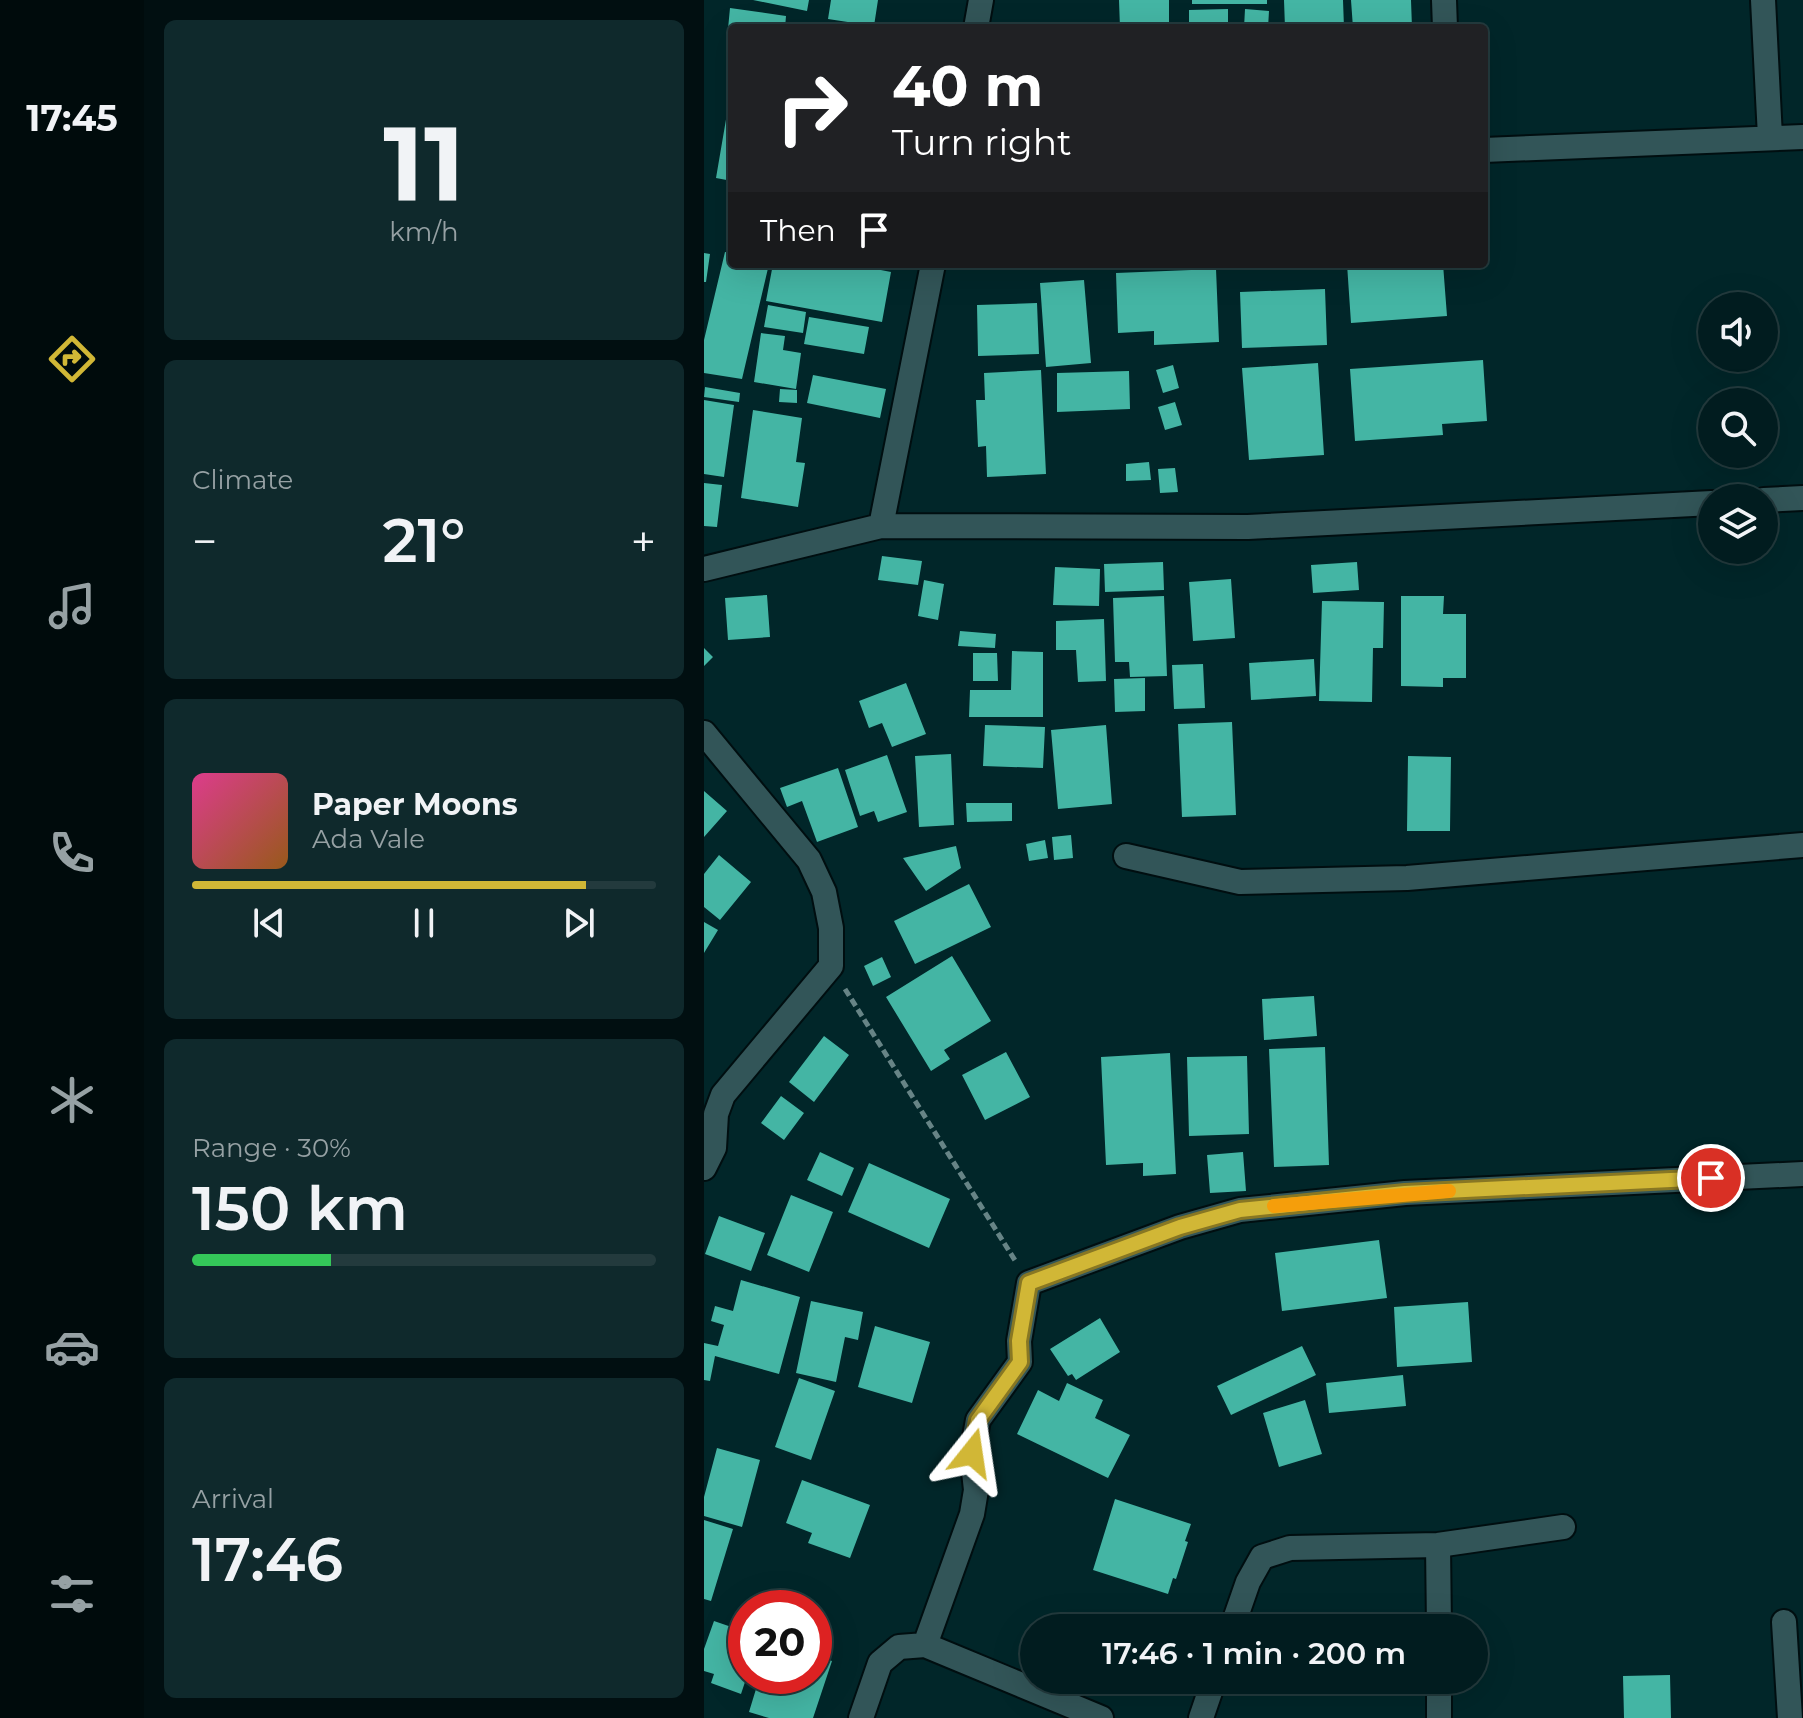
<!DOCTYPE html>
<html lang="en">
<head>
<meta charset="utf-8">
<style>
  :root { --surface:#011c1f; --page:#0f292c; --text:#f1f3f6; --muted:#96a1a4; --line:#233a3d; --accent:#d1b736 }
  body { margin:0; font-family:Montserrat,sans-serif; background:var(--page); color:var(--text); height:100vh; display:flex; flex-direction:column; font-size:30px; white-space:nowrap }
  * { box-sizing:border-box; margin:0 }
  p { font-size:26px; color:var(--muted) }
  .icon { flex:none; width:44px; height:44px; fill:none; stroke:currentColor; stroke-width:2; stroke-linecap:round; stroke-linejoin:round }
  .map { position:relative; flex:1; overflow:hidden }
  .drawer { display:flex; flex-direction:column; gap:20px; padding:20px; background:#010f11; width:560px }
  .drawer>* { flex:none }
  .banner { position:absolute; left:24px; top:24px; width:760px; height:244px; border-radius:8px; box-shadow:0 8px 32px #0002,0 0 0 2px var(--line); background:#202124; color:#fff; overflow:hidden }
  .buttons { position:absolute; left:994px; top:292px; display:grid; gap:16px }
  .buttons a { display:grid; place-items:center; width:80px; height:80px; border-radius:50%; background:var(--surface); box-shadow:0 8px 32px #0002,0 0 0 2px var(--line); font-size:40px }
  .speed { position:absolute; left:24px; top:1590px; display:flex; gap:16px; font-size:40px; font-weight:700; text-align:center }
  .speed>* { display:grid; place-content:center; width:104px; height:104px; border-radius:50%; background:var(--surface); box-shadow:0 8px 32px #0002,0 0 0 2px var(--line); line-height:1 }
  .speed .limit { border:12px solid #d22; background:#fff; color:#111 }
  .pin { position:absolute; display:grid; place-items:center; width:68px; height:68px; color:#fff; margin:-34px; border:4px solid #fff; border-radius:50%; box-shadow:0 2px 8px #0007 }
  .me { position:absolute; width:88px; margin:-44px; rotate:15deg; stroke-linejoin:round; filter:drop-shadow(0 0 6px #0008) }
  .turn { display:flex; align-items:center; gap:28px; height:168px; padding:0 32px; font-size:36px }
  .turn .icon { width:104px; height:104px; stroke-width:2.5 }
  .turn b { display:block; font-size:56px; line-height:68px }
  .then { display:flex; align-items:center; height:76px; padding:0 32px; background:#0003; gap:16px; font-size:30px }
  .big { font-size:60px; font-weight:600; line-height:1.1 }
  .drawer .tile { flex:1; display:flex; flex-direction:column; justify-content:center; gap:12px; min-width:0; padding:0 28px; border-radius:12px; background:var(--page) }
  .drawer .dial { align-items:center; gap:0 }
  .dial b { font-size:104px; line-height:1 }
  .song { display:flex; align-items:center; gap:24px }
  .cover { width:96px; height:96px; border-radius:12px; background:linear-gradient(135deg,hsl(330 70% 55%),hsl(30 70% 35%)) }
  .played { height:8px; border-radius:4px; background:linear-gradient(90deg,var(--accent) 85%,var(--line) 85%) }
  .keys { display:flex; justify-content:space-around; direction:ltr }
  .heat { display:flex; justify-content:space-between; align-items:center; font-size:44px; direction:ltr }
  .charge { height:12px; border-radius:6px; background:linear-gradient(90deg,#34c759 30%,var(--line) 0) }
  .trip { position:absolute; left:316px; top:1614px; width:468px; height:80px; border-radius:40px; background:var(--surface); box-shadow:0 8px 32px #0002,0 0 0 2px var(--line); font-weight:600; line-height:80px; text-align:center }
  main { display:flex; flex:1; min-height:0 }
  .dock { display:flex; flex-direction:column; width:144px; justify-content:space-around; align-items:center; background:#000b0c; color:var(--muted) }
  .dock .icon { width:56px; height:56px }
  .dock .selected { color:var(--accent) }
  .dock b { font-size:36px; color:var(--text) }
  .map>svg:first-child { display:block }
  .building { fill:#44b5a4 }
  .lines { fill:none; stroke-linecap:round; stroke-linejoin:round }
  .minor-casing { stroke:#000e10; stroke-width:28 }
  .path { stroke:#678486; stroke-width:5; stroke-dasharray:8 4; stroke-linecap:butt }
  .minor { stroke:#325558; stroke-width:24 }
  .route-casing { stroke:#887723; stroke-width:20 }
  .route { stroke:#d1b736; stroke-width:14 }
  .slow { stroke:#f59e0b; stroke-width:14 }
</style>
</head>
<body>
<main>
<nav class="dock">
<b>17:45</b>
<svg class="icon selected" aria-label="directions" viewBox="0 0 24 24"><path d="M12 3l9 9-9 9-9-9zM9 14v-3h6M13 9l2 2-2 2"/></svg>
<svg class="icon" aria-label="music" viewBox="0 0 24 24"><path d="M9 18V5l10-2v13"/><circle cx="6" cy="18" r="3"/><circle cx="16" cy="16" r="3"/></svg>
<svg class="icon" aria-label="phone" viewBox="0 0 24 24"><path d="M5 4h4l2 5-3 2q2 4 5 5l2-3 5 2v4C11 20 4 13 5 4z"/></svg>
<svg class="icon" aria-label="climate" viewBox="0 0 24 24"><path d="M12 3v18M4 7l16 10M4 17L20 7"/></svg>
<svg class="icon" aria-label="car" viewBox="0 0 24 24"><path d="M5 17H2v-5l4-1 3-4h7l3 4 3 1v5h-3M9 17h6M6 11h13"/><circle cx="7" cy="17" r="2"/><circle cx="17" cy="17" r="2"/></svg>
<svg class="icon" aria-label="filters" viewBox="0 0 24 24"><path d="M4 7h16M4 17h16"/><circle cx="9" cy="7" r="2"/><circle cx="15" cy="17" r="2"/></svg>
</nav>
<section class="drawer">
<div class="tile dial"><b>11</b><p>km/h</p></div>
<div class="tile"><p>Climate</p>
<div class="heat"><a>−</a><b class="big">21°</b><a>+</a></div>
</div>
<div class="tile">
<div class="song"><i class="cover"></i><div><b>Paper Moons</b><p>Ada Vale</p></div></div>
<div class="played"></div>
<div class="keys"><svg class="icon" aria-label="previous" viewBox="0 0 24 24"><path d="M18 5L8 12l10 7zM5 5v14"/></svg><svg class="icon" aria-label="pause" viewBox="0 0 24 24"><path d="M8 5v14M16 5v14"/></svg><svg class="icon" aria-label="next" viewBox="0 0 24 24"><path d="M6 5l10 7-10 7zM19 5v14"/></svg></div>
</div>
<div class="tile"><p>Range · 30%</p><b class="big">150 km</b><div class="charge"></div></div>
<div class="tile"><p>Arrival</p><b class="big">17:46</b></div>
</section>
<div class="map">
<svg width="1099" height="1718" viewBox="0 0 1099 1718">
  <rect width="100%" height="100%" fill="#012629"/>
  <path class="building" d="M49,0H105L103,11Z
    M127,0H174L170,26L124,19Z
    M415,0H465V28H416Z
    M488,0H563V4H488Z
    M580,0H639L640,28H581Z
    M647,0H707L708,28H649Z
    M26,8L82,16L81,28L24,29Z
    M524,9V28H485V10Z
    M541,9L565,11L564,28H540Z
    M26,96H28V181L12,178Z
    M21,252L28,253V264H65L38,379L0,373V340Z
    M0,253L6,254L2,282H0Z
    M69,264H146L187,272L178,322L62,301Z
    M643,264H684L685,267L739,264L743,316L647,323Z
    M512,269L515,342L450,345V331L414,333L412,273Z
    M380,280L387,363L342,367L336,283Z
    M621,289L623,345L538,348L536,292Z
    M333,303L335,354L274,356L273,305Z
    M64,305L102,312L99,333L60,327Z
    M105,317L165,327L160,354L100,344Z
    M57,333L81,336L79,350L97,353L92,389L50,382Z
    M779,360L783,421L738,424L739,435L651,441L646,369Z
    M614,363L620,455L545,460L538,368Z
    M469,365L475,388L459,393L452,370Z
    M337,370L342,474L283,477L282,446L274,447L272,400H281L280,373Z
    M425,371L426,409L353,412V373Z
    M109,375L182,389L176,418L103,403Z
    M1,387L36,393L35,402L0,397Z
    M76,389L93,390V403L75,402Z
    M0,400L30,405L20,477L0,474Z
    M471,402L478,425L461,430L454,407Z
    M49,410L98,418L92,462L101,463L94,507L37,498Z
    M445,462L447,480L422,481V464Z
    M471,468L474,492L456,493L454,469Z
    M0,483L18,485L13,527L0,526Z
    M178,556L218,561L214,585L174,580Z
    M459,562L460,590L401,592L400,564Z
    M653,562L655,590L609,593L607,565Z
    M351,567L396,569L395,606L349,605Z
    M527,579L531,638L489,641L485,582Z
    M220,580L240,584L234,620L214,616Z
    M63,595L66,637L24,640L21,598Z
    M460,596L463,676L426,677L425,662H411L409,598Z
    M697,596H740L739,614H762V678H739V687L697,686Z
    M618,601L680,602L679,648H669L668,702L615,701Z
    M400,619L402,681L374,682L372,650H352V621Z
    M256,631L292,634L291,648L254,646Z
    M0,648L9,657L0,666Z
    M308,651L339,652V717H265L266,690H307Z
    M269,653H293L294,681H269Z
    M610,659L612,696L547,700L545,663Z
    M499,664L501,708L470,709L468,665Z
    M441,678V711L411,712L410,679Z
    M202,683L222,734L188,747L178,723L165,728L155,701Z
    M528,722L532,815L478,817L474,724Z
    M281,725L341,727L339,768L279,766Z
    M402,725L408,804L354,809L347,730Z
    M247,754L250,825L215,827L211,756Z
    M183,755L203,812L174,822L170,811L156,816L141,770Z
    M704,756L747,757L746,831H703Z
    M134,768L154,827L113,842L98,801L83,807L76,788Z
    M0,791L23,811L0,837Z
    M262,803H308V821L263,822Z
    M367,835L369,858L350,860L348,837Z
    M341,840L344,858L325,861L322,844Z
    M252,846L257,868L222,891L199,858Z
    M15,855L47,882L16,920L0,907V874Z
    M265,884L287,927L211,964L190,921Z
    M0,922L14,930L0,953Z
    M248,956L287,1021L240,1050L246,1059L227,1071L182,997Z
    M178,957L187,977L169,986L160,966Z
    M610,996L613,1036L560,1040L558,999Z
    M120,1036L145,1055L110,1102L85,1082Z
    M621,1047L625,1165L570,1167L565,1049Z
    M302,1052L326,1097L281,1120L258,1075Z
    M466,1053L472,1174L439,1176V1163L402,1165L397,1057Z
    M543,1056L545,1134L485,1136L483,1057Z
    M77,1096L100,1113L80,1140L57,1123Z
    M116,1152L150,1168L138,1196L103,1180Z
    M539,1152L542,1191L506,1193L503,1155Z
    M165,1163L246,1199L225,1248L144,1212Z
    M87,1195L129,1212L105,1272L63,1255Z
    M15,1216L61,1233L47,1271L1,1254Z
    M675,1240L683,1298L578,1311L571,1253Z
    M37,1280L96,1297L75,1374L11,1356L6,1381L0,1380V1343L14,1346L20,1325L7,1321L11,1306L29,1311Z
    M107,1301L159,1312L154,1340L141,1337L132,1382L92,1373Z
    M764,1302L768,1362L693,1367L690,1307Z
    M396,1318L416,1352L372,1380L368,1374L364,1376L346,1349Z
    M171,1326L226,1342L208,1403L154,1387Z
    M598,1346L612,1375L527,1415L513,1386Z
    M699,1375L702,1406L625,1413L622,1383Z
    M95,1378L131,1391L107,1460L71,1447Z
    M363,1383L399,1400L391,1418L426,1435L404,1478L313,1434L334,1390L355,1401Z
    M601,1400L618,1454L575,1467L559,1413Z
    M13,1448L56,1460L38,1527L0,1516V1497Z
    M98,1480L166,1505L146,1558L104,1543L108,1533L82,1523Z
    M411,1499L487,1524L481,1541L484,1542L472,1579L469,1578L464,1594L389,1570Z
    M0,1520L29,1529L7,1601L0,1599Z
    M10,1621L42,1632L43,1676L37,1694L7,1683L10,1674L0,1671V1649Z
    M110,1655L128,1661L109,1718H65L45,1712L52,1689L63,1692L68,1676H110Z
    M966,1675L967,1718H920L919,1676Z"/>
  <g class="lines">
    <g class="minor-casing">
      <path id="minor" d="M740,0L741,28
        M1059,0L1066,137
        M272,28L277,0
        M780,150L1099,137
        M1060,500L1099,498
        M177,526L229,264
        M0,569L177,526L544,527L1008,503
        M0,733L105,860L120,892L127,928V966L19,1095L12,1114L10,1148L0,1168
        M422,856L536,882L703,878L1099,845
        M734,1545L735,1628
        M1080,1622L1086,1718
        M528,1628L544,1582L558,1557L586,1548L734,1545L859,1527
        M221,1645L268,1514L272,1490L268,1453L274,1420L316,1362L315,1341L325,1283L476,1227L536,1210L701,1193L1099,1174
        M735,1680V1718
        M157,1718L176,1663L195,1647L221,1645L397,1718
        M497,1718L510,1680"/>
    </g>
    <path class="path" d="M141,989L312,1262"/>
    <use href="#minor" class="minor"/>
  </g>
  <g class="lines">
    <g class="route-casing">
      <path id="route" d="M268,1453L274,1420L316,1362L315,1341L325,1283L476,1227L536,1210L701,1193L1007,1178"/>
    </g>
    <use href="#route" class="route"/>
    <path class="slow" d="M570,1206L745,1191"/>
  </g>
</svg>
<div class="buttons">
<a><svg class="icon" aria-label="sound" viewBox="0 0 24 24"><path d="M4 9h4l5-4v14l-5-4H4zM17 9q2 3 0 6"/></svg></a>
<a><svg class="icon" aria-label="search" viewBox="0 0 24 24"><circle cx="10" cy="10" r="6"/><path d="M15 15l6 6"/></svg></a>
<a><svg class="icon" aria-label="layers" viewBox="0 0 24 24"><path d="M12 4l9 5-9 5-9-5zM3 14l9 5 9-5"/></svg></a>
</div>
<div class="speed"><div class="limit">20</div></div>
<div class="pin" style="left:1007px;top:1178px;background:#d93025"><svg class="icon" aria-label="arrive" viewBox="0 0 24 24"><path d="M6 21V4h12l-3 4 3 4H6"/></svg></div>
<svg class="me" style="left:268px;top:1453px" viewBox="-20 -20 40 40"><path d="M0-17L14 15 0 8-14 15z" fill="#d1b736" stroke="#fff" stroke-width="4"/></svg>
<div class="trip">17:46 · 1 min · 200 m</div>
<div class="banner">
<div class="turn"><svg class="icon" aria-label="right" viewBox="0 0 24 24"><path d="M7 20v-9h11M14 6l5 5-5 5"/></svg><div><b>40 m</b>Turn right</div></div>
<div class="then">Then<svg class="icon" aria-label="arrive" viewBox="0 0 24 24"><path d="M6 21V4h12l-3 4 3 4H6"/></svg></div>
</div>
</div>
</main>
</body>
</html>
